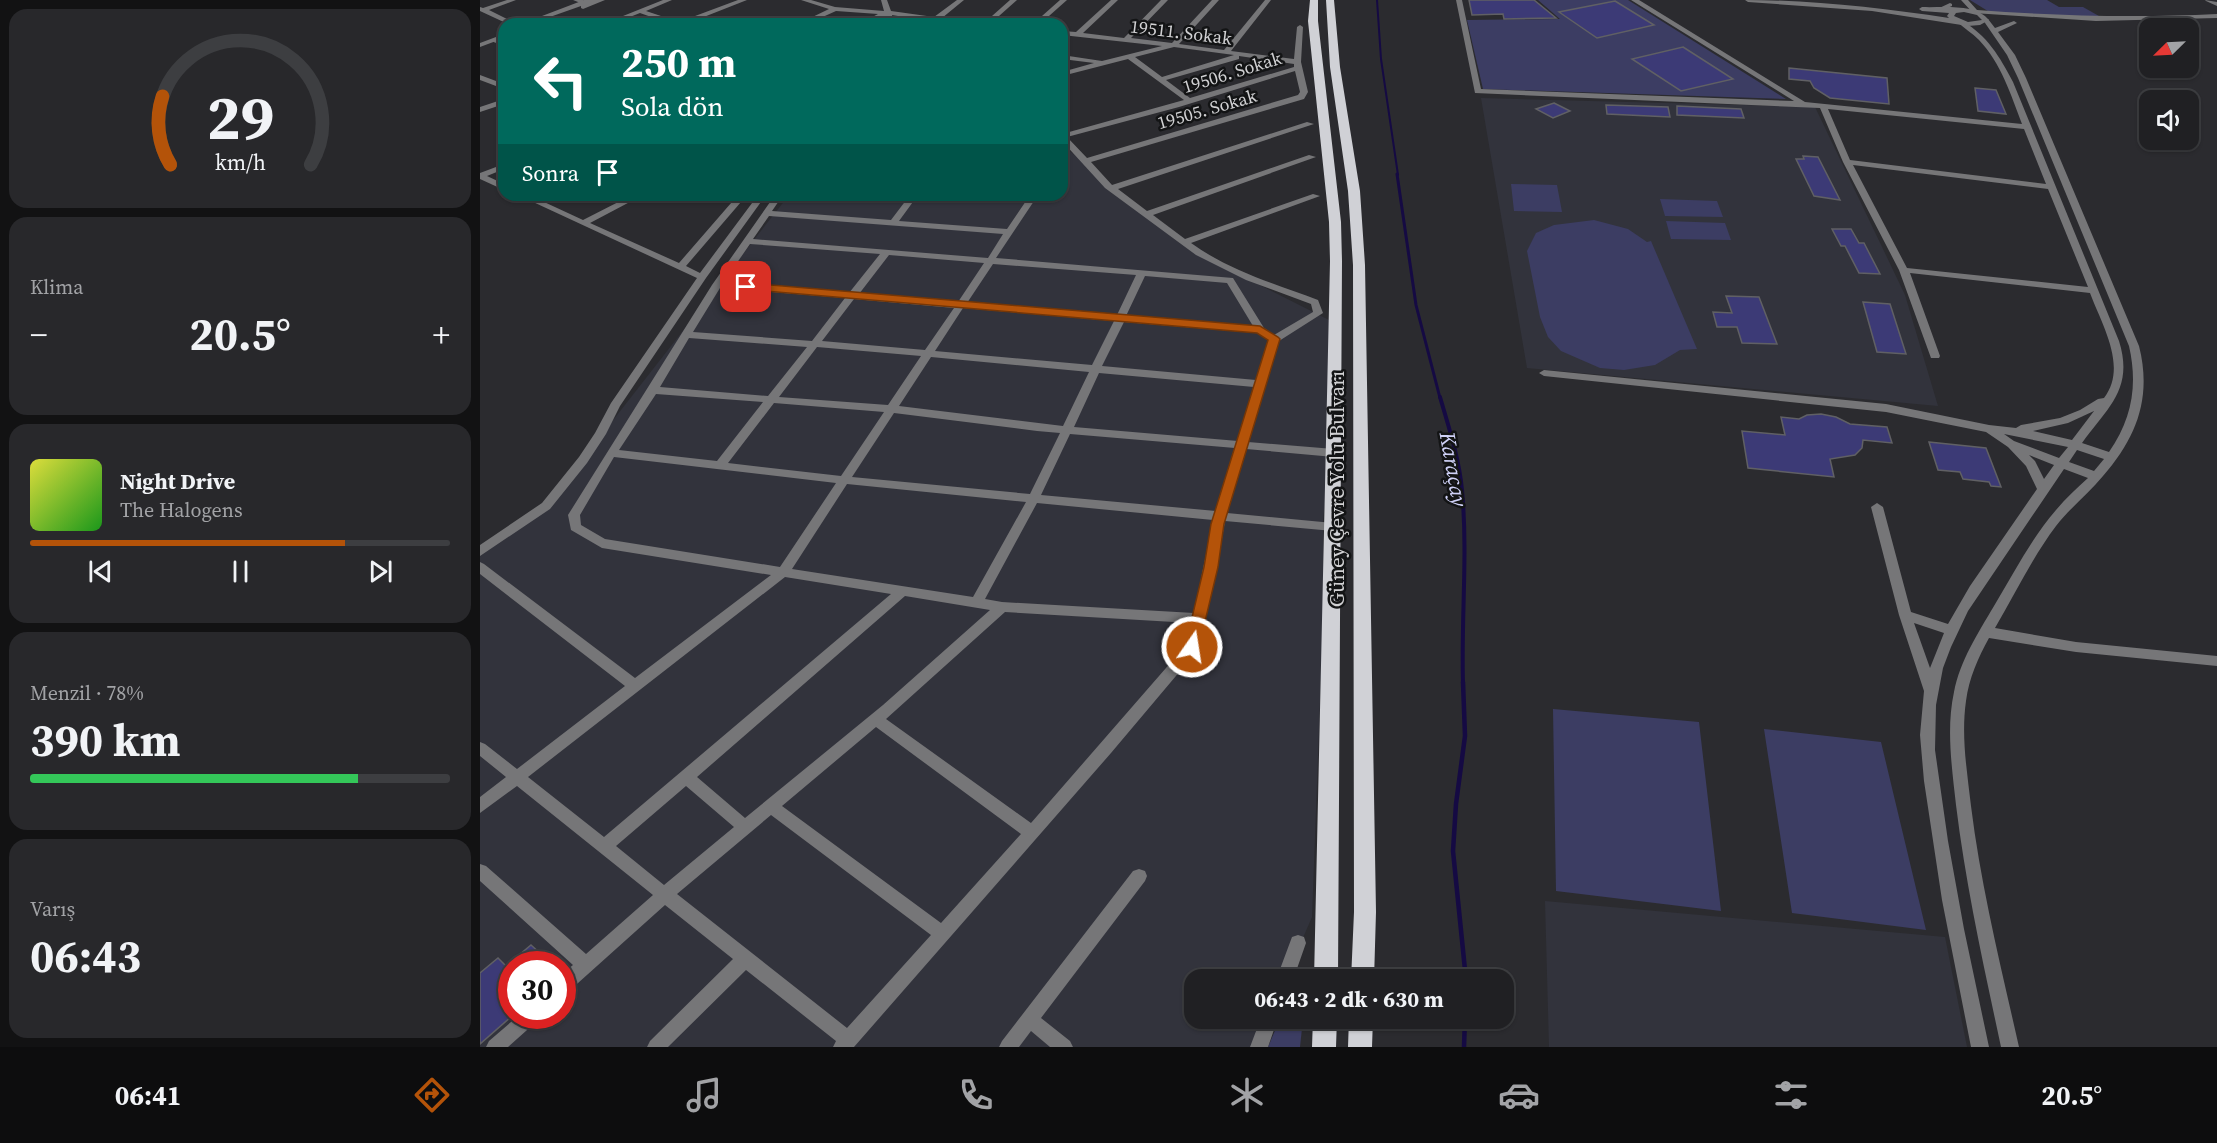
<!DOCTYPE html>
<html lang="tr">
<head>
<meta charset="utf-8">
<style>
  :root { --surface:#202023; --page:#28282b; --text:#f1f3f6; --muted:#a2a3a6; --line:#3d3e41; --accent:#b45309 }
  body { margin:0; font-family:"Source Serif 4",serif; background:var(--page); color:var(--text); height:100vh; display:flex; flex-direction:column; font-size:22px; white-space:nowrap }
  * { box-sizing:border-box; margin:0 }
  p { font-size:20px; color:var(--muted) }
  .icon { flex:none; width:33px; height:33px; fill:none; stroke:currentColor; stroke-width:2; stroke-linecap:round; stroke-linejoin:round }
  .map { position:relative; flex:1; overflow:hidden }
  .side { display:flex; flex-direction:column; gap:9px; padding:9px; background:#121213; width:480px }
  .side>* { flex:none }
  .guide { position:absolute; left:18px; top:18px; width:570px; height:183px; border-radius:18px; box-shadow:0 2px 4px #0004,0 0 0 2px var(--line); background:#00695c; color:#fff; overflow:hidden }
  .needle { width:39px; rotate:246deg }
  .fabs { position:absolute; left:1659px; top:18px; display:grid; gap:12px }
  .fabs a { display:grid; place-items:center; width:60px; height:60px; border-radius:12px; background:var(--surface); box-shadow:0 2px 4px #0004,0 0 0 2px var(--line); font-size:30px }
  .speed { position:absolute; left:18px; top:951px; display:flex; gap:12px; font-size:30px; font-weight:700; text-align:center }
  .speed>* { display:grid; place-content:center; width:78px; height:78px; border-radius:50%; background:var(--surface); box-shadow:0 2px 4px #0004,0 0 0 2px var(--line); line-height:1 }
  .speed .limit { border:9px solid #d22; background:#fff; color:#111 }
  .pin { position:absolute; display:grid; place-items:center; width:51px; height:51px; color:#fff; margin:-26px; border-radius:12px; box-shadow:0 3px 9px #0006 }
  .me { position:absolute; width:66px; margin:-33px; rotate:13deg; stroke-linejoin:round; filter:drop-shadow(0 0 4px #0008) }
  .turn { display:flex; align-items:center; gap:21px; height:126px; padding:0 24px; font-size:27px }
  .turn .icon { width:78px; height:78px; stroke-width:2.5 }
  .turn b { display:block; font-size:42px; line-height:51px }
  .then { display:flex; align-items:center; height:57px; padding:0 24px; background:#0003; gap:12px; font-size:22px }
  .big { font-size:45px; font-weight:700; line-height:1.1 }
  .side .widget { flex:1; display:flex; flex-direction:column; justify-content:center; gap:9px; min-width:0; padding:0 21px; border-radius:18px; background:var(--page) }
  .side .dial { align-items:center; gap:0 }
  .dial svg { height:156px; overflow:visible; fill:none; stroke:var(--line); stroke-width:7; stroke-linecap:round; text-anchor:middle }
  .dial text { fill:var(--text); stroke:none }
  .song { display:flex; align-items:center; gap:18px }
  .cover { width:72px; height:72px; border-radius:9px; background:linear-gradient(135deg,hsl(60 70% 55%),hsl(120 70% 35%)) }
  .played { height:6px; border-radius:3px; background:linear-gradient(90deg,var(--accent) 75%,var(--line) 75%) }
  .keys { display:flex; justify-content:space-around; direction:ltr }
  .heat { display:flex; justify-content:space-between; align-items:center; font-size:33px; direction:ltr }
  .charge { height:9px; border-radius:4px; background:linear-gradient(90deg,#34c759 78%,var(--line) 0) }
  .trip { position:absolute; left:704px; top:969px; width:330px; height:60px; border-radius:18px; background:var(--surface); box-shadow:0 2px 4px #0004,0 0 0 2px var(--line); font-weight:700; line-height:60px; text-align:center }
  .dock { display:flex; height:96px; justify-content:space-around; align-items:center; background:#0d0d0e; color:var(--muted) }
  .dock .icon { width:42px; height:42px }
  .dock .on { color:var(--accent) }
  .dock b { font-size:27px; color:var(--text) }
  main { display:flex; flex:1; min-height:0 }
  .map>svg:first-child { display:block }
  .built { fill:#32333c; fill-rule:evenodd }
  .green { fill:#3c3d63 }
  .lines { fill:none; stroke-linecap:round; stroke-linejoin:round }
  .stream-far3 { stroke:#150a43; stroke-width:2 }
  .stream-far2 { stroke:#150a43; stroke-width:3 }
  .stream-far1 { stroke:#150a43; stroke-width:4 }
  .stream { stroke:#150a43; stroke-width:4.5 }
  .building { fill:#3c3a76; stroke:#606064; stroke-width:1.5 }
  .minor { fill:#767678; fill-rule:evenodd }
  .tertiary { fill:#767678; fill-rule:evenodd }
  .trunk { fill:#d0d1d6; fill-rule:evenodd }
  .route { fill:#b45309; stroke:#753606; stroke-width:1.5 }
  .labels { text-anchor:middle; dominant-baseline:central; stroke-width:5; stroke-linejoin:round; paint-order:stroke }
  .far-street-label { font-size:18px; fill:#d1d1d3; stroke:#131415 }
  .street-label { font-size:21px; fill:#d1d1d3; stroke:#131415 }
  .water-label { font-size:22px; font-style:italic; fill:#cfd1f7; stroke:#131415 }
</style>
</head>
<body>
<main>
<section class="side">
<div class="widget dial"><svg viewBox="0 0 100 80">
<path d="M14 69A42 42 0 1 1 86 69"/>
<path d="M14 69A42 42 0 0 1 10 34" stroke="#b45309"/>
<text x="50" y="56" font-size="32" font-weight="700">29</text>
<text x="50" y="72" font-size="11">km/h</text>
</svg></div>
<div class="widget"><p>Klima</p>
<div class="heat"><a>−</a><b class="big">20.5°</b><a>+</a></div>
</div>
<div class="widget">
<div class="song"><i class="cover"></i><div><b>Night Drive</b><p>The Halogens</p></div></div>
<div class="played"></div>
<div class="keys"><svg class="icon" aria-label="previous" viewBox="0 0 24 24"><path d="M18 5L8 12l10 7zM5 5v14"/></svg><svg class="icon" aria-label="pause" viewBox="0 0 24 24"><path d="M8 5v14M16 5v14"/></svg><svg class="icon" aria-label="next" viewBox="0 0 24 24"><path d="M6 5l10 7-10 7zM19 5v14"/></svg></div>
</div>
<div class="widget"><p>Menzil · 78%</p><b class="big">390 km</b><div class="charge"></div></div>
<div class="widget"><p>Varış</p><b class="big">06:43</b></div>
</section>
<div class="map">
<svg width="1737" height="1047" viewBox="0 0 1737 1047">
  <rect width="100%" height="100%" fill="#2b2b2f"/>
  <path class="built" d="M1001,98L1335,107L1425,295L1458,406L1047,368Z
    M582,145L672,216L752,271L849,320L848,480L843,520L844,596L832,917L805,979L714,980V1018L788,1019L776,1047H0V551L66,506L309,195H582ZM32,964H82V1016H32Z
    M1065,901L1465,937L1487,1047H1069Z"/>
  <path class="green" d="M1058,0H1148L1306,99L1003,89L987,20L1080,19Z
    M1490,0H1567L1579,7H1603L1626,20L1511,13Z
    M1031,184L1077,185L1082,212L1034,211Z
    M1180,199L1237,201L1243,217L1185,216Z
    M1114,220L1148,229L1167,242L1171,241L1217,349L1200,350L1175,365L1144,370L1120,368L1081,351L1068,337L1060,317L1047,251L1056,233L1074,225Z
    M1186,221L1245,223L1251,240L1191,239Z
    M1073,709L1219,722L1241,911L1076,891Z
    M1284,729L1401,742L1446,930L1312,913Z
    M800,1019H823L820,1047H788Z"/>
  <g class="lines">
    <path class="stream-far3" d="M897,0L901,59L918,175"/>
    <path class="stream-far2" d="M917,174L936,305L960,398"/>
    <path class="stream-far1" d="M960,397C969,428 979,458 982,490C988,554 981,619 983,683"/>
    <path class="stream" d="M983,682L985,736L976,804L973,851L986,980
      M984,1047L985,1018"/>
  </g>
  <path class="building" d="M989,0H1054L1076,18L1024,19L1023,14L992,15Z
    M1135,1L1174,25L1117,38L1079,12Z
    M1203,47L1253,79L1201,91L1152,59Z
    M1309,68L1407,78L1409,104L1350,98L1334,88L1330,81L1309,79Z
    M1495,88L1516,90L1526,114L1498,111Z
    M1074,103L1090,111L1073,118L1056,109Z
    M1126,105L1188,107L1190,117L1127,114Z
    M1197,106L1261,109L1264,118L1197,115Z
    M1323,156L1338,157L1360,200L1334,196L1316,159H1324Z
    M1352,229H1371L1379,243H1384L1400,274L1379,273L1365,246H1361Z
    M1246,296L1279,297L1297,344L1262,343L1257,327H1237L1233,312L1252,313Z
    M1383,302L1410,304L1426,354L1397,352Z
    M1341,414L1356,417L1370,424L1407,427L1412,443L1383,440L1382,448L1375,455L1350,459L1354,477L1268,468L1262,431L1305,435L1301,417L1319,419L1327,415Z
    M1449,442L1506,448L1521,487L1511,486L1509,482L1483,479L1480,472L1458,470Z
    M51,945L72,964H32V1016L0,1044V973L18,958L26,966Z"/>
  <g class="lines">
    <path class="minor" d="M27,0H36L9,10L37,24H28L0,11V7L3,8Z
      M93,0H103L106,2L103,4Z
      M183,0H192L166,11L199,22L258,0H267L206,24H191L160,13L132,24H123Z
      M321,0H331L355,7L404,11L401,0H407L411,11L454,17L477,0H484L462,18L501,24L454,22L412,15L414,24H408L405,16L388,24H379L398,14L356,11L327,24H318L349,9Z
      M530,0H537L510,24H503Z
      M580,0H587L560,24H553Z
      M631,0H638L603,33L644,38L681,0H688L651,38L692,43L732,0H739L699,44L744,50L785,0H791L751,51L814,59L817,27L820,25L823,27L821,62L828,92L824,99L611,162L632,185L827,122L834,124L638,189L667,211L829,155L836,157L673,215L705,239L833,194L840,196L711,243C748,270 795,284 838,300L843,313L799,341L768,442L854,449L860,453L854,457L766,449L747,513L853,523L859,527L853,531L745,521L737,567L717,651L631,753L374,1047H353L356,1041L266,970L188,1047H167L170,1041L253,959L185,905L88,992L82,994V974L93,965L0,881V864L6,866L106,954L173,895L37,786L0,813V797L26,777L0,756V742L5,744L37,769L145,686L0,574V562L4,564L155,678L291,575L122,548L91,530L88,515L232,285L295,195H303L292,211L411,220L430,195H438L419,221L527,229L550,195H558L516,258L753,278L784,328L794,335L833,312L831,304L766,280L716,255L625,188L582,141V134L704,100L648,59L582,76V72L614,63L582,59V55L622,61L682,46L582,35V31L596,32ZM694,47L754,55L682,77L655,57ZM759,56L814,64V67L710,98L686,80L759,59ZM815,71L820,92L818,95L607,158L587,137L699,107ZM289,216L523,234L508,258L273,239ZM270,244L400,254L369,293L243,283ZM409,255L504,263L478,302L379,294ZM513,264L656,275L637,315L487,303ZM665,276L747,283L773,326L646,316ZM240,288L365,298L332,341L213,332ZM374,299L474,308L445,350L342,341ZM483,308L634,321L612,365L455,351ZM644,322L778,333L789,340L776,380L622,366ZM209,338L327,347L288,396L180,387ZM337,347L441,356L408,405L299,397ZM451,357L609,372L583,426L419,406ZM619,373L774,387L758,441L594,427ZM176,394L283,402L237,461L139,450ZM294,403L404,412L361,476L248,463ZM414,413L557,431L580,433L550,494L372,477ZM590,434L755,448L736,511L561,495ZM134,457L356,483L300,567L125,539L101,525L100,515ZM367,484L546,502L493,597L312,569ZM557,503L733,520L714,613L522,602L505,599ZM305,577L411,594L124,837L48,777ZM425,596L510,610L403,705L265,818L217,777ZM525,612L711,623L706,645L551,823L406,719ZM396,727L541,834L461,923L302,806ZM206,786L254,827L184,885L136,846ZM291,815L451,935L367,1028L197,894Z
      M976,0H982L1001,89L1314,101L1151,0H1159L1325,102L1542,124C1531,95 1521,63 1499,40C1492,33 1484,28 1477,22L1482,21C1507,35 1520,57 1533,82L1639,341C1654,389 1628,407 1602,443L1629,452C1652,419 1658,385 1649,346L1538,78L1527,55L1503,20L1508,19L1515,28L1534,21L1537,23L1518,32L1535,55L1546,78L1659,346C1672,397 1657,437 1623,476C1608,494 1590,508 1576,526C1552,558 1535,594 1515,628L1596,642L1737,656V666L1596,652L1509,638C1498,658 1489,678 1486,701C1481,736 1487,771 1491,806C1501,887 1521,967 1539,1047H1521C1504,967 1486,887 1476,805C1472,768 1466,729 1474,692C1480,661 1498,633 1514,606C1534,573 1551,539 1576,510C1586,498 1597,488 1608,478L1584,469L1488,611L1471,647L1463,668L1456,705L1455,750L1468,841L1484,929L1509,1047H1491L1462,900L1444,781L1440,735L1444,691L1419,615L1391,507L1397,503L1403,507L1431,612L1468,624L1490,586L1557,489L1546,466L1528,447L1506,432L1406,412L1064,376L1059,373L1064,370L1406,404L1509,425L1536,428L1541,425L1580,418L1600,410L1618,399L1624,398C1648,367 1622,325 1610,293L1430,273L1460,356L1459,358H1451L1419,270L1363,162L1340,108L995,93ZM1348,109L1544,129L1566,184L1370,160ZM1373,165L1568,189L1608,287L1427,268ZM1614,411L1592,440L1553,431L1588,423ZM1524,434L1588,447L1579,458L1534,441ZM1597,450L1624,459L1614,471L1589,462ZM1549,455L1574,465L1564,479L1555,461ZM1434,623L1464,633L1450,668Z
      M1481,0H1488L1497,10C1577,16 1657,18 1737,14V18L1616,21L1493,13Z
      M1725,0L1737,2V6L1726,1Z
      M1470,3L1472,4V6L1458,12L1455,10Z
      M11,39L24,42V46L11,41Z
      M0,75L24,84V89L0,80Z
      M24,99V104L0,112V107Z
      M24,164V169L7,176L24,184V190L0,179V173Z
      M38,195H49L103,220L152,195H163L110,223L199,263L258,195H267L206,266L220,273L278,195H286L226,278L140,406L126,434L107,463L70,509L0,556V545L62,503L99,457L115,433L131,403L217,278Z
      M659,869L665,871L667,876L665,881L561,1018L590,1041L593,1047H570L551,1031L539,1047H519L522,1041L653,871Z
      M818,935L824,937L826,943L813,980H796L812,937Z
      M38,1016H59L56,1022L28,1047H6L9,1041Z
      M781,1018H798L788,1047H770Z"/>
    <path class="tertiary" d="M104,0H125L103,9L101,8V6L50,24H41Z
      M1265,0C1333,0 1401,8 1469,18L1467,16L1469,13L1442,11L1439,9L1442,7C1463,8 1495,3 1509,20L1500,25L1488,26L1392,11L1268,2ZM1484,12L1497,15L1502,20L1488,22L1474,16L1476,13Z
      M24,34V38L0,47V43Z"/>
    <path class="trunk" d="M830,0H838V21L861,222L862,261L858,980H834L850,261L849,222L828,21Z
      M846,0H854L860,67L880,191L885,265L896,912L894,980H871L874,912L873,265L868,191L850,67Z
      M833,1018H857L856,1047H832Z
      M869,1018H893L892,1047H868Z"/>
  </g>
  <path class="route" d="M266,283L780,326L798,337L800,339L744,524L738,567L718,651H707L705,647L724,567L731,524L788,340L777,333L262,289L261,287Z"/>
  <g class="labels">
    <g class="far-street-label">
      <text transform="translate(701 32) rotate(7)">19511. Sokak</text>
      <text transform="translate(752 72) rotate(-17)">19506. Sokak</text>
      <text transform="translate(727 109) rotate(-16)">19505. Sokak</text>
    </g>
    <g class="street-label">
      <text transform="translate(856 489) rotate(-90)">Güney Çevre Yolu Bulvarı</text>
    </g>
    <g class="water-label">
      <text transform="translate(974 469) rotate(80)">Karaçay</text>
    </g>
  </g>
</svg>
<div class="fabs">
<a><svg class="needle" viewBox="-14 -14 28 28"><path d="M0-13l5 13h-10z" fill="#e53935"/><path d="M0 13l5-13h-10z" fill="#a2a3a6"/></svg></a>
<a><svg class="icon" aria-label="sound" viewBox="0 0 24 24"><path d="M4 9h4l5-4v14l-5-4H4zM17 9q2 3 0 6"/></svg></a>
</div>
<div class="speed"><div class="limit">30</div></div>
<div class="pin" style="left:266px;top:287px;background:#d93025"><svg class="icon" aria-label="arrive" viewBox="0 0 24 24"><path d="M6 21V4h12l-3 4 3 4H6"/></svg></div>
<svg class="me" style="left:712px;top:647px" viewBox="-20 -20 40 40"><circle r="17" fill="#b45309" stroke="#fff" stroke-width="3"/><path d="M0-11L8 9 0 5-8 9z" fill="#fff"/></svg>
<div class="trip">06:43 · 2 dk · 630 m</div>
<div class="guide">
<div class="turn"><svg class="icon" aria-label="left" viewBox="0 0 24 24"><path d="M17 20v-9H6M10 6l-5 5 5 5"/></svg><div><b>250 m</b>Sola dön</div></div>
<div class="then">Sonra<svg class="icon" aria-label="arrive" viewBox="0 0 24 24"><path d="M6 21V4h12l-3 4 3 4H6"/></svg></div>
</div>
</div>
</main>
<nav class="dock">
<b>06:41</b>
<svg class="icon on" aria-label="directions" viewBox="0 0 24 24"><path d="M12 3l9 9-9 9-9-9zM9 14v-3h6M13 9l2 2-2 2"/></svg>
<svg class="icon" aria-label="music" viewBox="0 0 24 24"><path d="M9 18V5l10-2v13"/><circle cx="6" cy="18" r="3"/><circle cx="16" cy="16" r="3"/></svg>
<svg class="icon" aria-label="phone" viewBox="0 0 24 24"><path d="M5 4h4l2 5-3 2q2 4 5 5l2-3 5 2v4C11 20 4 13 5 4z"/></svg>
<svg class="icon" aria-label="climate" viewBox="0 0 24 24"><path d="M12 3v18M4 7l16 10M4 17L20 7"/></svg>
<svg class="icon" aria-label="car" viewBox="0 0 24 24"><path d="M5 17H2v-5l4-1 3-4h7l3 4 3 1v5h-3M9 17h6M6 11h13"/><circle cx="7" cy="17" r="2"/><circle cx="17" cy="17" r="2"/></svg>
<svg class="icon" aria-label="filters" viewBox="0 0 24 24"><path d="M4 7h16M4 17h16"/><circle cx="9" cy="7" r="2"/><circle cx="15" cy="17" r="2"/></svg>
<b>20.5°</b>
</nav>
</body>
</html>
